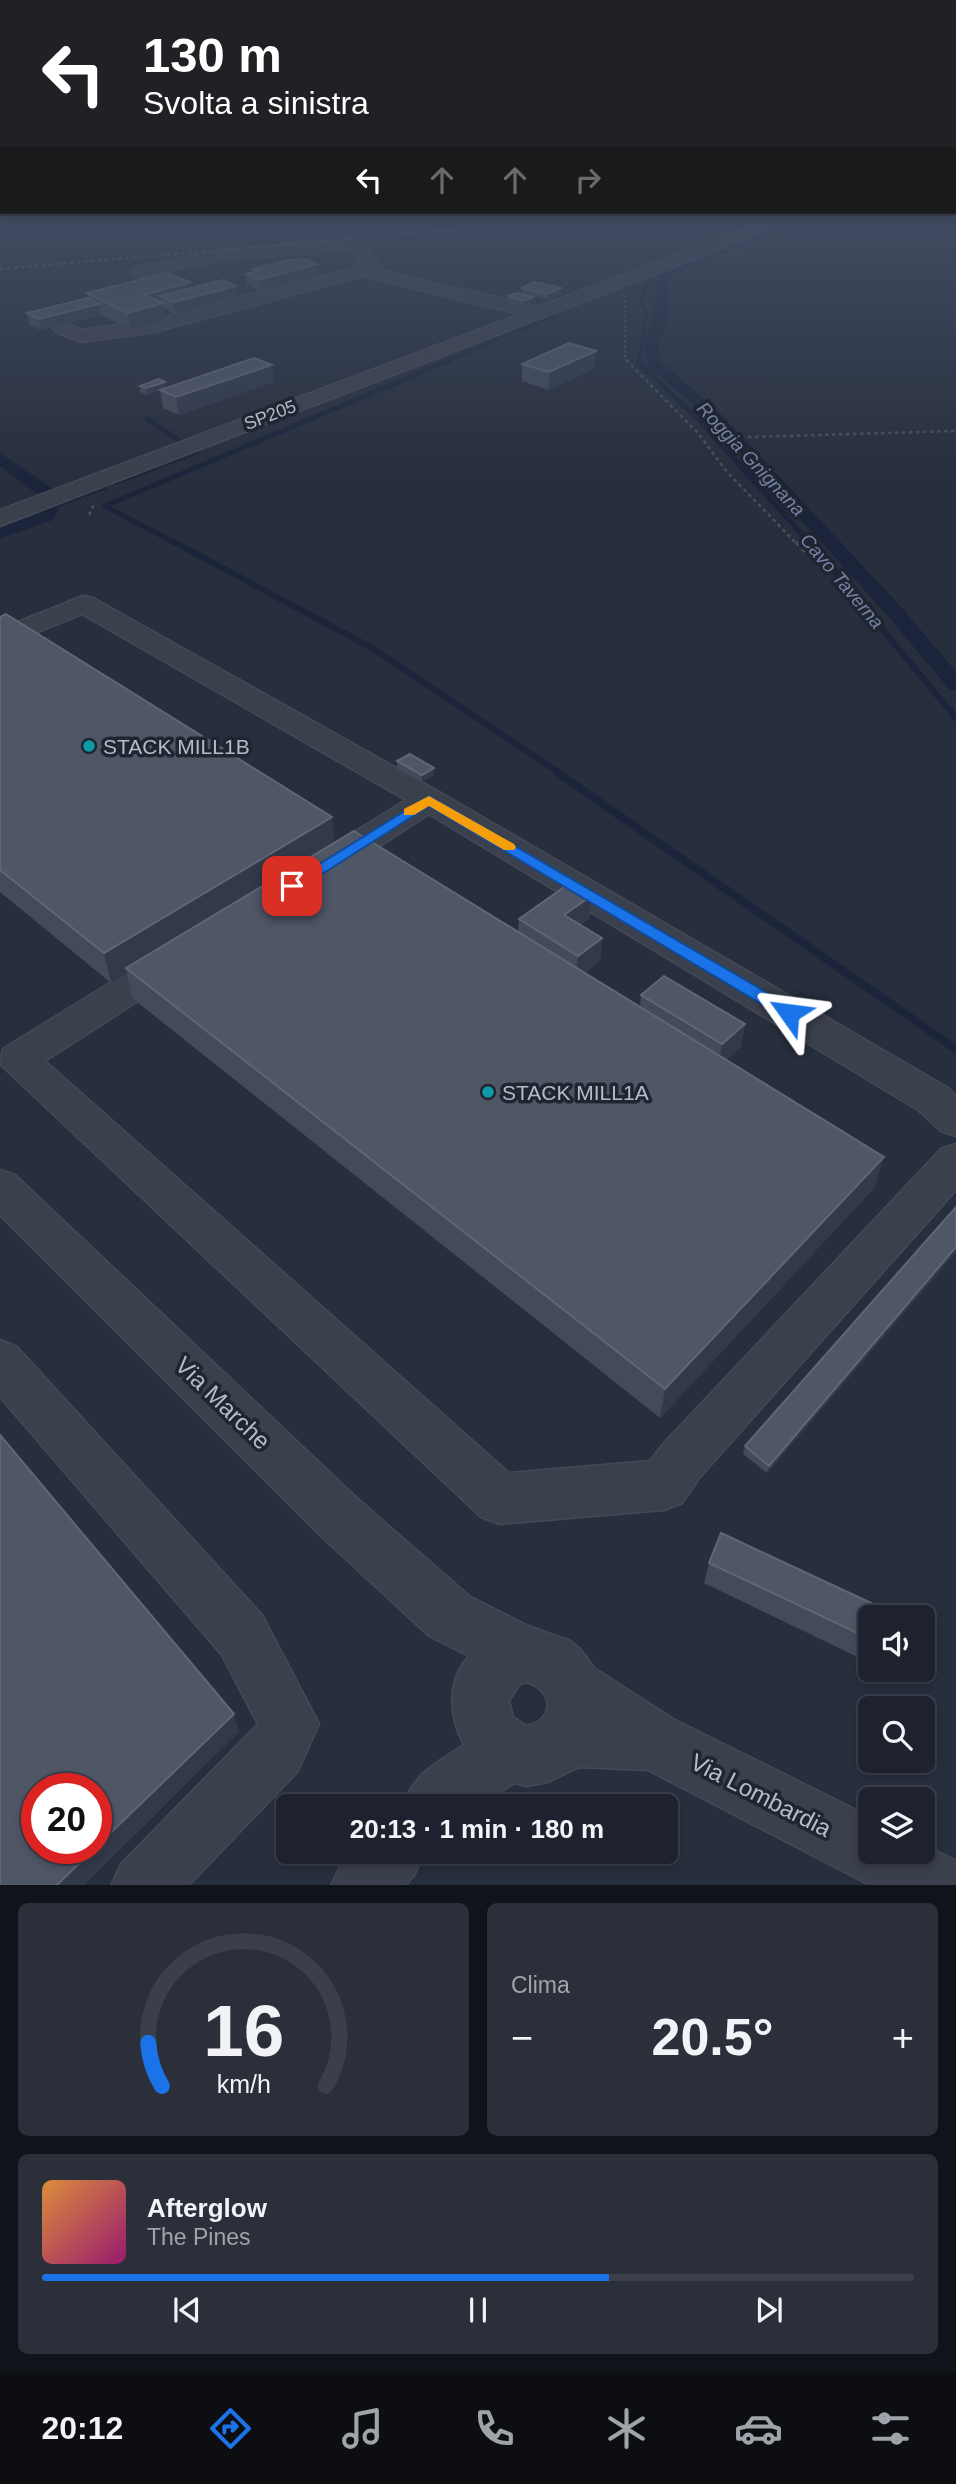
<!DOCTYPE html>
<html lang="it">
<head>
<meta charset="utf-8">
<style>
  :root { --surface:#1d222e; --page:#2a2f3a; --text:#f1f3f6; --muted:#a0a4aa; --line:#3b3f4a; --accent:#1a73e8 }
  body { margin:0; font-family:Helvetica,sans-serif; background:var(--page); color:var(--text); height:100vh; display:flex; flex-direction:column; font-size:26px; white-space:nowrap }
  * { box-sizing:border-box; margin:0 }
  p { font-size:23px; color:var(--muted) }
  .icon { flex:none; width:38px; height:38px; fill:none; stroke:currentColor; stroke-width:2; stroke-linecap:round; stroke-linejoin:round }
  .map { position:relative; height:1885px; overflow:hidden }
  .panel { display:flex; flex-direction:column; gap:18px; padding:18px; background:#101319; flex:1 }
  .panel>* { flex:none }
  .guide { position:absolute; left:0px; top:0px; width:957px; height:214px; box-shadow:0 4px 10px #0003,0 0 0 2px var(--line); background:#202124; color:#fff; overflow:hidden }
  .buttons { position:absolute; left:858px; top:1605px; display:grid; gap:14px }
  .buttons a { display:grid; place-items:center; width:77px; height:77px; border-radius:10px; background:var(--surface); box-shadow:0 4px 10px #0003,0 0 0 2px var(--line); font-size:35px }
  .speed { position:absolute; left:21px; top:1773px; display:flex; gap:14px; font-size:35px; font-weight:700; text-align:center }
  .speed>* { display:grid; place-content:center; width:91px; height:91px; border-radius:50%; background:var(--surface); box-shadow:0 4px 10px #0003,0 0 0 2px var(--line); line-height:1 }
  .speed .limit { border:10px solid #d22; background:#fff; color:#111 }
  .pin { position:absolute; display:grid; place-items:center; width:60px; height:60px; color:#fff; margin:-30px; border-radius:14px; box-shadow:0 4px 10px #0006 }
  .me { position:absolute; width:77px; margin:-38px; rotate:301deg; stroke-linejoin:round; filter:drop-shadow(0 0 5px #0008) }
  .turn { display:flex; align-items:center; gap:24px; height:147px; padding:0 28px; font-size:32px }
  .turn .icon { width:91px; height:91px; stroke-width:2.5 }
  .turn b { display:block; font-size:49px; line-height:60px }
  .lanes { display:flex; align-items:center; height:66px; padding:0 28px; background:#0003; justify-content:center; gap:35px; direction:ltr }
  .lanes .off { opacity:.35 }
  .big { font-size:52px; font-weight:600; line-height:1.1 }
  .panel .card { flex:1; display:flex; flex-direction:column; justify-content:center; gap:10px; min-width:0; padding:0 24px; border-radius:10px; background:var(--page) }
  .panel .dial { align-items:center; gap:0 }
  .dial svg { height:182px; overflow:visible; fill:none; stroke:var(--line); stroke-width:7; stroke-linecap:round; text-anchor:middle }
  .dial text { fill:var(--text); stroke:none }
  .song { display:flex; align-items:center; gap:21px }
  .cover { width:84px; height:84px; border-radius:10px; background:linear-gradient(135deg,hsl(30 70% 55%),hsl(320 70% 35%)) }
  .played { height:7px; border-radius:4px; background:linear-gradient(90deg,var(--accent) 65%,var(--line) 65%) }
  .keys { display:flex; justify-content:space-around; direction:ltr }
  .heat { display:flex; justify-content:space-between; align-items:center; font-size:38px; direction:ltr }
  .panel .tiles { flex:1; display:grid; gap:18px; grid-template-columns:1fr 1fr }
  .card:last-child { grid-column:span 2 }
  .trip { position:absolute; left:276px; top:1794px; width:402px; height:70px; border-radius:10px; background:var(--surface); box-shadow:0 4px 10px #0003,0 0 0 2px var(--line); font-weight:600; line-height:70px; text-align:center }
  .dock { display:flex; height:112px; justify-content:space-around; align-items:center; background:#0c0e12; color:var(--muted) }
  .dock .icon { width:49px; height:49px }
  .dock .current { color:var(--accent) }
  .dock b { font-size:32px; color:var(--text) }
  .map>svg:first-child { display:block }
  .green { fill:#29393e }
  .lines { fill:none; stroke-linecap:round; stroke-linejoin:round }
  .stream-far3 { stroke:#1b243a; stroke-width:3.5 }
  .stream-far2 { stroke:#1b243a; stroke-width:5 }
  .stream-far1 { stroke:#1b243a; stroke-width:6 }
  .stream { stroke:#1b243a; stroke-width:8 }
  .canal { fill:#1b243a; fill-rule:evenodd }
  .minor-casing { stroke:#444956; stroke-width:3 }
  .path-far2 { stroke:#425256; stroke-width:2; stroke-dasharray:2.5 2.5; stroke-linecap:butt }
  .path-far1 { stroke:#425256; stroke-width:2.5; stroke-dasharray:3.5 3.5; stroke-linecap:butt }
  .path { stroke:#425256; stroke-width:3.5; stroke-dasharray:4.5 4.5; stroke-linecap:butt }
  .minor { fill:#3b404d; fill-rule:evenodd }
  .rail { stroke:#5e6473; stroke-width:2.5; stroke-dasharray:3.5 3.5; stroke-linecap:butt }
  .wall { fill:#434a5a }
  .shaded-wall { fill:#32394a }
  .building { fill:#4f5666; stroke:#606675; stroke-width:2 }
  .route { fill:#1a73e8; stroke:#114b97; stroke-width:2 }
  .slow { fill:#f59e0b }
  .culture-dot { fill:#0f9aa8; stroke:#202532; stroke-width:2.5 }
  .labels { text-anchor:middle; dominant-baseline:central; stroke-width:7; stroke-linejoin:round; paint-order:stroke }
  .far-street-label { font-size:18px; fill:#b7bbc8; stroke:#202532 }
  .far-water-label { font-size:19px; font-style:italic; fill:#7482a3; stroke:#202532 }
  .poi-label { font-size:21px; fill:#b7bbc8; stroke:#202532; text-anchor:start }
  .near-street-label { font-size:24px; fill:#b7bbc8; stroke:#202532 }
</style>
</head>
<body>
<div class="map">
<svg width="956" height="1886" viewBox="0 0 956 1886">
  <rect width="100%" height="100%" fill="#272e3d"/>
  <path class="green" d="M542,215H580L433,227L430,221Z
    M803,215H855L794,232L734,256H699Z"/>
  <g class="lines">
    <path class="stream-far3" d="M446,361L555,315
      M639,361L646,313L641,303L649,276"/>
    <path class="stream-far2" d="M639,360V363L698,419L811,544
      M147,419L182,442
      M116,482L197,452L192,448
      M51,507L105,487
      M177,544L105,506L450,360"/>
    <path class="stream-far1" d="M174,542L372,648L561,774
      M810,542L956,718"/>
    <path class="stream" d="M558,773L956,1049"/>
    <path class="canal" d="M805,215H821L677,272L668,280L670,304L666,325L657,344L661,362L718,411L902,608L956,672V691L949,689L888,616L708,417L649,367L643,344L652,325L657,276L669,266Z
      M0,453L53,489L56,493L53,497H41L0,466Z
      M52,499L61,504L53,520L0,538V527L40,513L46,500Z"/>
    <g class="minor-casing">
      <path id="minor" d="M780,215H803L801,218L0,526V510L520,314L362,276L154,332L81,342L56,332L53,328L56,324L63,322L83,330L153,320L361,266L350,250L222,260L139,277L133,276L130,272L133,268L222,250L350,240L367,243L370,253L383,271L538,307Z
        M83,596L93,598L441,793L948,1088L956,1096V1136L941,1131L918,1110L429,814L338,873L326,876L314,873L309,865L314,857L406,800L82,614L0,647V629Z
        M173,948L186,952L192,961L186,970L45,1061L509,1473L650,1461L664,1443L941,1149L956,1144V1190L700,1477L682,1503L664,1510L500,1524L481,1517L0,1064L3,1049L160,952Z
        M0,1170L15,1175L359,1500L469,1596L528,1626L570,1641L580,1649L594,1668L673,1719L870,1817V1852H922V1844L956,1861V1886H872L648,1770L579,1767L548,1782L526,1786L514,1783L479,1806H402C417,1771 433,1765 464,1745C449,1716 446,1682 469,1656L429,1636L321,1536L0,1215ZM525,1682C553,1688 557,1720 526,1726L513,1717L509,1701L519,1685Z
        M0,1340L17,1347L262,1615L319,1724L298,1771L188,1886H111L121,1864L258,1724L222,1655L0,1397Z
        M351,1852H424L415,1874L405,1886H331L341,1864Z"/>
    </g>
    <path class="path-far2" d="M625,295V358L628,361"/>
    <path class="path-far1" d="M626,360L698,433L727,472L797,544
      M748,437L956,431
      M89,515L95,502"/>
    <path class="path" d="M796,542L808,555"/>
    <use href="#minor" class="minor"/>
    <path class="rail" d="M0,269L625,215"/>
  </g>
  <path class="wall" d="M317,264L318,275L260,291L247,285L246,274L253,273V269Z
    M190,282L191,288L236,286L237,297L175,314L164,308L165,320L131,329L101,315L41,330L29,325L27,313L88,298L87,293Z
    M522,288H561V294L547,299L522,293Z
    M508,296L532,302L524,306L507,302Z
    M522,364L595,368L549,390L522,381Z
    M272,365L273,382L179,415L163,408L160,390L147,395L140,392V386L165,388Z
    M0,617L334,842L518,932L519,919L591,896L589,919L580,925L602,938L600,961L585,973L640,1007L641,995L745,1024L741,1047L726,1060L875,1187L660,1418L132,998L127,974L111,983L0,892Z
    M397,761L434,775L422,782L397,769Z
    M956,1207V1252L767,1473L743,1454L745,1446Z
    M709,1563L870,1617V1663L704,1583Z
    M883,1670H895L893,1675Z"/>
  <path class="shaded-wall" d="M317,264L318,275L260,291L259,280Z
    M190,282L192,298L236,286L237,297L175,314L174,302L160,296L162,304L163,303L165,320L131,329L128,313L144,295Z
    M561,288V294L547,299V294Z
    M533,297L532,302L524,306V301Z
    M99,304L101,315L41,330L39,319Z
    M596,351L595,368L549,390V372Z
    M272,365L273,382L179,415L176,397Z
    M165,382V388L147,395L146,388Z
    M434,768V775L422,782V775Z
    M332,817L335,846L126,968L127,974L111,983L104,953Z
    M591,896L589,919L563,938L564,915Z
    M602,938L600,961L576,979L578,956Z
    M745,1024L741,1047L718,1067L722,1044Z
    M884,1157L875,1187L660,1418L665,1389Z
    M956,1247V1252L767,1473L769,1466Z
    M234,1714L239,1732L83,1886H56L95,1848H96V1847Z"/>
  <path class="building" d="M304,259L317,264L259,280L246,274L258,271L253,269L290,260Z
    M167,273L190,282L144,295L163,303L128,313L87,293Z
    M223,280L236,286L174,302L160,296Z
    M534,282L561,288L547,294L522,288Z
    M517,293L533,297L524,301L508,296Z
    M88,298L99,304L39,319L27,313Z
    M569,343L596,351L549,372L522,364Z
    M254,358L272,365L176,397L160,390Z
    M159,379L165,382L146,388L140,386Z
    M6,614L332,817L104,953L0,870V617Z
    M410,754L434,768L422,775L397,761Z
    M354,831L884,1157L665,1389L126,968Z
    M570,883L591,896L564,915L602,938L578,956L519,919Z
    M664,976L745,1024L722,1044L641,995Z
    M956,1207V1247L769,1466L745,1446Z
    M0,1435L234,1714L96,1847V1788H37V1848H95L56,1886H0Z
    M721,1533L901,1617H870V1639L709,1563Z"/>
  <linearGradient id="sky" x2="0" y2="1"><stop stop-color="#151922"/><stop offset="0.45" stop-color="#414c62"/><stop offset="1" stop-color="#414c62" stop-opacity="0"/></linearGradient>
  <rect width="956" height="479" fill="url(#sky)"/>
  <path class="route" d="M429,796L795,1009L797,1013L795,1017H783L429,806L297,890H286L284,886Z"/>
  <path class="slow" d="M429,796L514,844L516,847L514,850H504L429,806L414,815H404V809Z"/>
  <g class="culture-dot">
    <circle cx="89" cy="746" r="7"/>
    <circle cx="488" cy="1092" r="7"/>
  </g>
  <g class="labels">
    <g class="far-street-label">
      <text transform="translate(270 415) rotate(-21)">SP205</text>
    </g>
    <g class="far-water-label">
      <text transform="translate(751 459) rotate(47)">Roggia Gnignana</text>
      <text transform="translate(842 581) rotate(50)">Cavo Taverna</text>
    </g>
    <g class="poi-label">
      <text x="103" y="746">STACK MILL1B</text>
      <text x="502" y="1092">STACK MILL1A</text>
    </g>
    <g class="near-street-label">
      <text transform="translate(223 1403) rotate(44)">Via Marche</text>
      <text transform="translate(761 1795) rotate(27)">Via Lombardia</text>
    </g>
  </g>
</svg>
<div class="buttons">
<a><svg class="icon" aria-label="sound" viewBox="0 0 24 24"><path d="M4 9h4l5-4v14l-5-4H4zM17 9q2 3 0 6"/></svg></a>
<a><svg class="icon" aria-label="search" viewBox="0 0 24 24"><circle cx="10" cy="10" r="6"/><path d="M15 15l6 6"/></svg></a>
<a><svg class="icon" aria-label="layers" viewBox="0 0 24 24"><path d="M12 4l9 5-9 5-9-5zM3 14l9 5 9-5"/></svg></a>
</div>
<div class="speed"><div class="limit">20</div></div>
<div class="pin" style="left:292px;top:886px;background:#d93025"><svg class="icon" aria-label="arrive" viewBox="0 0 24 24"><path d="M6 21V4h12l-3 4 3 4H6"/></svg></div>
<svg class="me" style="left:789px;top:1013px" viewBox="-20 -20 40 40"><path d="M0-17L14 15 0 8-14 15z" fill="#1a73e8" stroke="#fff" stroke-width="4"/></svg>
<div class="trip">20:13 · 1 min · 180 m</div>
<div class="guide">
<div class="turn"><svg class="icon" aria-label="left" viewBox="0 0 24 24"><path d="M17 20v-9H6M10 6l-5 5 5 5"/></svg><div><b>130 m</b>Svolta a sinistra</div></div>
<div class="lanes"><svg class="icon" aria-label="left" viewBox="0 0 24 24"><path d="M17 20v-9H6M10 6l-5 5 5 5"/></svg><svg class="icon off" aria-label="ahead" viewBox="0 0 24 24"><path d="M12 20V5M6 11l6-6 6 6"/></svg><svg class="icon off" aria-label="ahead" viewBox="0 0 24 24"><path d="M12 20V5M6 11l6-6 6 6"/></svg><svg class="icon off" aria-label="right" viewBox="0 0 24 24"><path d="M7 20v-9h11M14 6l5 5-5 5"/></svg></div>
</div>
</div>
<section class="panel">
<div class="tiles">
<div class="card dial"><svg viewBox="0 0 100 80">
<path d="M14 69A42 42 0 1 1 86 69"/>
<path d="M14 69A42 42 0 0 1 8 50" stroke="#1a73e8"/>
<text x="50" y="56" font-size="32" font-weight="700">16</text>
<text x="50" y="72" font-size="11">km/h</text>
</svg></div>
<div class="card"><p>Clima</p>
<div class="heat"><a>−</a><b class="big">20.5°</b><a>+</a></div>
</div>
<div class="card">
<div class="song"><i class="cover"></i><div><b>Afterglow</b><p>The Pines</p></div></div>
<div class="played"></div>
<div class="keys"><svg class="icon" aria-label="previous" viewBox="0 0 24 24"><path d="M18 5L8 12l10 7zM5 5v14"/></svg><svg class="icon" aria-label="pause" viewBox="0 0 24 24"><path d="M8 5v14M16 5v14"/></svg><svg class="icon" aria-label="next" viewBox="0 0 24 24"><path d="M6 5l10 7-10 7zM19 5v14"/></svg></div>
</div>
</div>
</section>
<nav class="dock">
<b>20:12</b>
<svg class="icon current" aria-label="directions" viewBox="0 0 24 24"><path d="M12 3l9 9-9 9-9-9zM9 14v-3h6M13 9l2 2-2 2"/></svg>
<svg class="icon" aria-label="music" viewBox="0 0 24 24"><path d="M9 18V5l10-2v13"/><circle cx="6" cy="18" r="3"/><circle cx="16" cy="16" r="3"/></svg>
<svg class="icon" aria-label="phone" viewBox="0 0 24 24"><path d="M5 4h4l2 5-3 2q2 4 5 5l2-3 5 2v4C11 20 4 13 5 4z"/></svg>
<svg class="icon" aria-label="climate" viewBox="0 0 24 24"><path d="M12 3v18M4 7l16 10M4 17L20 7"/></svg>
<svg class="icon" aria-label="car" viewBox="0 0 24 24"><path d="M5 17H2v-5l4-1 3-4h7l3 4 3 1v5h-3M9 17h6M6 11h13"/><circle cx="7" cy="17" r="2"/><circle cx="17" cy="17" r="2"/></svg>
<svg class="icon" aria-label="filters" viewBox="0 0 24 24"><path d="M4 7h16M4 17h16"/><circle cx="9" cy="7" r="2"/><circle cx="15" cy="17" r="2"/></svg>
</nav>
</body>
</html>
